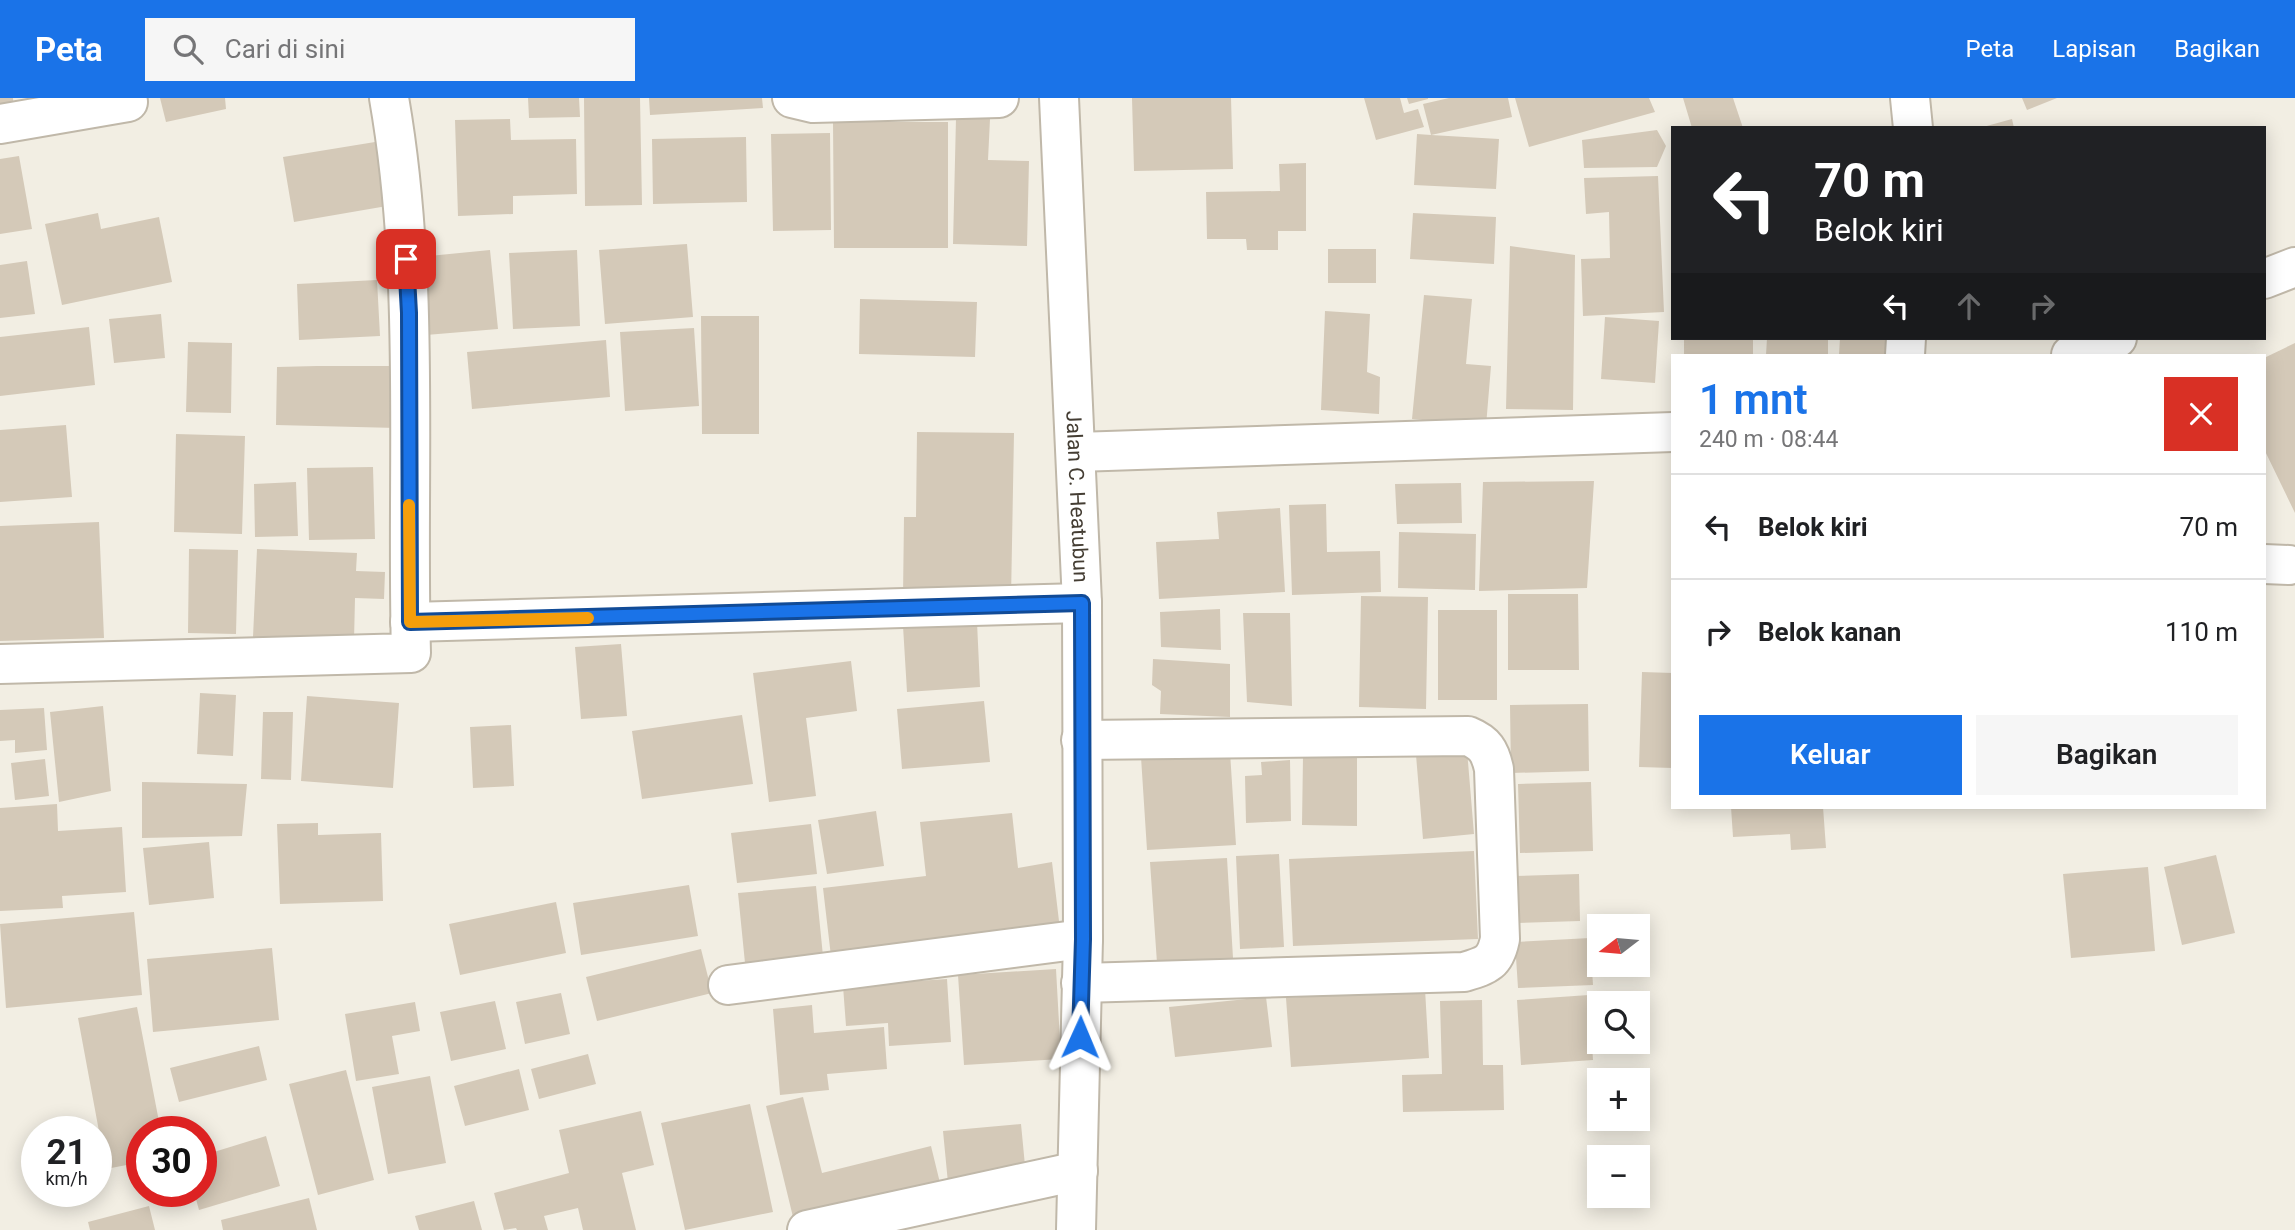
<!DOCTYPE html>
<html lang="id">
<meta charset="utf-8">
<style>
:root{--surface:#fff;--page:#f6f6f6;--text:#202124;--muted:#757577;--line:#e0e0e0;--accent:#1a73e8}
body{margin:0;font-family:Roboto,sans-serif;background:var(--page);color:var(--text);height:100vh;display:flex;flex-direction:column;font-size:26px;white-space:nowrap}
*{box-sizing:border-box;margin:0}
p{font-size:23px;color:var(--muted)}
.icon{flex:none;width:38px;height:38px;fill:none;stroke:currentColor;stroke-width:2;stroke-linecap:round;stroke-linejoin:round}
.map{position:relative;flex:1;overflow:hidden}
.side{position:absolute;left:1671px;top:256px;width:595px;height:455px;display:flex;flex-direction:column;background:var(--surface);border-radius:0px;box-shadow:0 4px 18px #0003}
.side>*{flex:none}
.guide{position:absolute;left:1671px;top:28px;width:595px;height:214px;border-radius:0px;box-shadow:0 4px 18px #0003;background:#202124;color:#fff;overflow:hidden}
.needle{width:46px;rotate:254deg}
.tools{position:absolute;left:1587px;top:816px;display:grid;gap:14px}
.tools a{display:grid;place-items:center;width:63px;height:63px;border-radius:0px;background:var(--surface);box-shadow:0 4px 18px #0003;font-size:35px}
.speed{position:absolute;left:21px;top:1018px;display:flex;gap:14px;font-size:35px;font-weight:700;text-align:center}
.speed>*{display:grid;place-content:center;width:91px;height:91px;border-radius:50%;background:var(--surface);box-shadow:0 4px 18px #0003;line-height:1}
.speed small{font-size:18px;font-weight:400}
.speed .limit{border:10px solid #d22;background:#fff;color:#111}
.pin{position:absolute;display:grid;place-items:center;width:60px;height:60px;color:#fff;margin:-30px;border-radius:14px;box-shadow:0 4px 10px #0006}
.me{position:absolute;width:77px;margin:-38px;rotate:1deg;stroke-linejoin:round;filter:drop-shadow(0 0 5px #0008)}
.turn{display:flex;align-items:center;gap:24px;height:147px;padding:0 28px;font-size:32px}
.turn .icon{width:91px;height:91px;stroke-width:2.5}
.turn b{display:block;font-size:49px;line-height:60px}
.lanes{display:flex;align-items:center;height:66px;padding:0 28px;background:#0003;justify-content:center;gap:35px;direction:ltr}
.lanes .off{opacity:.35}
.round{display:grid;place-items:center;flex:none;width:74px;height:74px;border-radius:0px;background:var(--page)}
.overview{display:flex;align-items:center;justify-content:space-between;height:119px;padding:0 28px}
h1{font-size:42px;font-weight:600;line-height:52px;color:var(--accent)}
.primary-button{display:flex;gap:14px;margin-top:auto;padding:14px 28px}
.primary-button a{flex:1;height:80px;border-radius:0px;background:var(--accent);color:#fff;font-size:28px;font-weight:600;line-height:80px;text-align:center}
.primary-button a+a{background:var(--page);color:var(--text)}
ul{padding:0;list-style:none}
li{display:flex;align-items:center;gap:21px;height:105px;padding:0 28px;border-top:2px solid var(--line)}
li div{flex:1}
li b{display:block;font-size:26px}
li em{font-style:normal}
header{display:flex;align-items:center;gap:42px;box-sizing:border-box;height:98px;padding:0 35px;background:var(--accent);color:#fff}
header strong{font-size:33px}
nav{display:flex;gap:38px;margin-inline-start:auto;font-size:24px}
.search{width:490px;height:63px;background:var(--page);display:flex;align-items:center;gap:18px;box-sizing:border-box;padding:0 24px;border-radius:0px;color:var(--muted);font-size:26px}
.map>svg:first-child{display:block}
</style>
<header>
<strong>Peta</strong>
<div class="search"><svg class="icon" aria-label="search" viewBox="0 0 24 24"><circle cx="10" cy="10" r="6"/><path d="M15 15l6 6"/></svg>Cari di sini</div>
<nav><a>Peta</a><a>Lapisan</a><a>Bagikan</a></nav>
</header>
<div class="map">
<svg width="2295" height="1132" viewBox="0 0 2295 1132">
<rect width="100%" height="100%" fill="#f2eee3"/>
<!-- building -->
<path fill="#d4c9b8" d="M0,0H13L14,17H0Z
M160,0H225L226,11L166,24Z
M528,0H579L580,19L529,20Z
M584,0H640L642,107L585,108Z
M649,0H762L763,10L650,17Z
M1132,0H1231L1233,71L1134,73Z
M1364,0H1400L1404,15L1418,11L1424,29L1376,42Z
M1407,0H1428V1L1409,6Z
M1449,0H1508L1512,19L1431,37L1499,41L1496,91L1414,87L1417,36L1431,37L1423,6Z
M1515,0H1649L1655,14L1529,49Z
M1683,0H1733L1743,30H1692Z
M2022,0H2057L2027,12Z
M956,20L990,21L988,62L1029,63L1027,148L953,146Z
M510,21L511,42L576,41L577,96L513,98V116L458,118L455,22Z
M2012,21L2014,30H1983V29Z
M833,24H948V150H834Z
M1657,32L1666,48L1657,69L1584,70L1582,42Z
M830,35L831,132L773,133L771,36Z
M746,39L747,104L653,106L652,41Z
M375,44L387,108L294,124L283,59Z
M19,58L32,131L0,136V61Z
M1306,65V133H1278V152H1247L1246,141H1207L1206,94L1280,93L1279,66Z
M1658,78L1664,214L1583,218L1581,161L1610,160L1609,114L1586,116L1584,80Z
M98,115L101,131L159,119L172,184L62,207L45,126Z
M1413,115L1496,119L1494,166L1410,161Z
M687,146L693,219L605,226L599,152Z
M1510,148L1575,157L1573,312L1506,311Z
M1328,151H1376V185H1328Z
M490,152L498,231L426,237L419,159Z
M577,152L580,228L513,231L509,155Z
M27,163L35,216L0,220V167Z
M377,182L380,238L299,242L297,186Z
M1424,197L1472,201L1466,266L1491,268L1486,328L1412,321Z
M860,201L977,204L975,259L859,256Z
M1325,213L1370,216L1367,274L1380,279L1379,316L1321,312Z
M161,216L165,260L114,265L109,221Z
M701,218H759V336H702Z
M1605,219L1659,223L1655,285L1601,281Z
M89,229L95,287L0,298V239Z
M694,230L699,308L625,313L620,234Z
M1684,240H1753V257H1684Z
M1767,240H1828V257H1766Z
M1840,240H1896L1895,257H1839Z
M606,242L610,299L472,311L467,254Z
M188,244L232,245L231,315L186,314Z
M2295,245V415L2264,351V260Z
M317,268H397V330L276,327L277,269Z
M66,327L72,399L0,404V332Z
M917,334L1014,335L1011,501L903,498L904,419H916Z
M176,336L245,338L242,436L174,434Z
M373,369L375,441L309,442L307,370Z
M1594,383L1587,490L1479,493L1483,384Z
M296,384L298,438L255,439L254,386Z
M1461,385L1462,425L1397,426L1395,386Z
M1326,406L1327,454L1380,453L1381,494L1292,497L1289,407Z
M1280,410L1285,494L1159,501L1156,444L1219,441L1217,414Z
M99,424L104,540L0,543V428Z
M1399,434L1476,436L1475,492L1398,490Z
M189,451L238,452L236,536L188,535Z
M257,451L357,455L356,473L385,474L384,501L355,500L354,543L253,539Z
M1508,496H1578L1579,572H1508Z
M1361,498L1428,499L1426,611L1359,609Z
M1220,511L1221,552L1161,549L1160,514Z
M1438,512H1497V602H1438Z
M1243,515H1290L1292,608L1247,604Z
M977,524L980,589L907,594L903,528Z
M621,546L627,618L581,621L575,549Z
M1153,561L1230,566V619L1160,616L1161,593L1152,587Z
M851,563L857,613L806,620L816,698L769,704L753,575Z
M1642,574L1673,575V670L1639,669Z
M200,595L236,597L233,658L197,656Z
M307,598L399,605L393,690L301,683Z
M984,603L990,664L902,671L897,611Z
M1588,606L1589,673L1511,675L1510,607Z
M103,608L111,693L59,704L50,614Z
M44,610L47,652L15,655V642L0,643V612Z
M263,614H293L291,682L261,681Z
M742,617L753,686L642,701L632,633Z
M511,627L514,688L473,690L470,629Z
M1467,652L1474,736L1423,741L1416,657Z
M1230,654L1236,747L1147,752L1141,659Z
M1303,659L1357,660V728L1302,727Z
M45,661L49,698L15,702L11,665Z
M1290,662L1291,723L1246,725L1245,678L1262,677L1261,664Z
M142,684L247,686L242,738L142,740Z
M1591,684L1593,753L1520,755L1518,686Z
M57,706L58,733L122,729L126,794L62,798L63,810L0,813V710Z
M1731,709H1823L1826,750L1791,752L1790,736L1733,739Z
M876,713L884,768L827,776L818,722Z
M1012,715L1018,770L1052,764L1061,840L832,867L823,790L926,778L920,724Z
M318,725V737L381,735L383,803L280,806L277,726Z
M811,726L817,776L737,785L731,735Z
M209,744L214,800L149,807L143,750Z
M1474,753L1478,841L1293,848L1289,761Z
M1279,756L1284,849L1240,851L1236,758Z
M2216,757L2235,835L2182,847L2164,769Z
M1227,760L1233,860L1157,865L1150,764Z
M2148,769L2155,853L2071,860L2063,776Z
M1579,776L1580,823L1516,825L1514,778Z
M689,787L698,838L581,857L573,805Z
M816,788L823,858L745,865L738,795Z
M556,804L566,855L460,877L449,826Z
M134,814L142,897L6,910L0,826Z
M1590,840L1593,887L1518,890L1515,844Z
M272,850L279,922L153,934L147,861Z
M701,851L712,895L597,923L586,879Z
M1056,871L1061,961L964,967L958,877Z
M947,881L951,944L889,948L888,925L846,928L843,888Z
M1425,891L1429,960L1291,969L1286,900Z
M561,895L570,936L525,946L516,904Z
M1589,897L1593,962L1521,967L1517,902Z
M1266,899L1272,949L1175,959L1169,909Z
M1482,902L1483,967H1503L1504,1012L1403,1014L1402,977L1442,976L1440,903Z
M495,903L506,951L451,963L440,914Z
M415,904L420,933L392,938L399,976L356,983L345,916Z
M812,907L814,935L884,929L887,971L827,976L829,992L780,997L773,911Z
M137,909L161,1034H142V1064L106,1071L78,920Z
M259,948L267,982L179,1004L170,970Z
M588,956L596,986L539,1001L531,971Z
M519,971L529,1012L465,1028L454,988Z
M346,972L374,1082L318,1097L289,986Z
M430,978L446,1065L388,1076L372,989Z
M803,999L822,1075L931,1048L940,1085L793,1119L766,1008Z
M750,1006L773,1114L685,1132L661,1025Z
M641,1013L654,1067L622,1075L636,1132H583L578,1110L544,1118L548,1132H517L516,1130L504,1132L494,1095L569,1075L559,1032Z
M1021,1026L1026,1078L948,1085L943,1033Z
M266,1038L280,1088L199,1112L194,1094H201V1058Z
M309,1100L317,1132H223L221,1122Z
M474,1103L482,1132H419L415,1118Z
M149,1108L155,1132H90L88,1124Z"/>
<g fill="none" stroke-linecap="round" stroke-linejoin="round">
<defs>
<g id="street">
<path d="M792,0L813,5L999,0"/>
<path id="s1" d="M1059,0L1082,505L1083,841L1076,1132"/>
<path d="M1910,0L1913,30"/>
<path d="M0,26L128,4"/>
<path d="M2264,181L2295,169"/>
<path d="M1905,257L1906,240"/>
<path d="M2071,257L2117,240"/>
<path d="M1077,354L1673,334"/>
<path d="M2264,466L2289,467"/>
<path d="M410,524L1082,505"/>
<path d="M0,566L411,555C406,370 421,183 389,0"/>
<path d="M1081,642L1468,638C1485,645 1490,653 1494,671L1500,841C1495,865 1487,867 1464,874L1081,885"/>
<path d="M728,887L1083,841"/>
<path d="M807,1132L1078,1073"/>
</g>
</defs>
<!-- street casing -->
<use href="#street" stroke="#c0b8a9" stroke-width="42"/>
<!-- street -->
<use href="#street" stroke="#fff" stroke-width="38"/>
</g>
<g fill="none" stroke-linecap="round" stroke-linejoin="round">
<defs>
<path id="route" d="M406,161L409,215L410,524L1082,505L1083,841L1080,939"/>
</defs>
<!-- route casing -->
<use href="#route" stroke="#114b97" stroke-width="18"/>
<!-- route -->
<use href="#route" stroke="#1a73e8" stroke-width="12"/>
<!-- slow -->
<path stroke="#f59e0b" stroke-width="12" d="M409,407L410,524L588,520"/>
</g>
<g text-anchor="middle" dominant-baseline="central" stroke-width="6" stroke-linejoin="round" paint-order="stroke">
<!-- street labels -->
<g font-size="21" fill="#443d33" stroke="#fff">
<text stroke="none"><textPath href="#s1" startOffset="399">Jalan C. Heatubun</textPath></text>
</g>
</g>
</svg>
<div class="tools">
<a><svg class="needle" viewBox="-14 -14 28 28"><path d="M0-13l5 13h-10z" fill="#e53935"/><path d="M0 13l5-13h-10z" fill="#757577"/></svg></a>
<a><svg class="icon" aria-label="search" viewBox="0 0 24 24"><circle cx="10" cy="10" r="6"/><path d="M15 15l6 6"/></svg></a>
<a>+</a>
<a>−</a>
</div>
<div class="speed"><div>21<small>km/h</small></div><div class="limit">30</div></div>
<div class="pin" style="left:406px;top:161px;background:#d93025"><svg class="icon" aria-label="arrive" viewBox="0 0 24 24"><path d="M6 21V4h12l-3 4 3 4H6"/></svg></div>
<svg class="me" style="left:1080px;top:939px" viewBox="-20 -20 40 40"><path d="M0-17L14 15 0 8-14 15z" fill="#1a73e8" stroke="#fff" stroke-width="4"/></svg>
<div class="guide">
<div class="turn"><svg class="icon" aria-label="left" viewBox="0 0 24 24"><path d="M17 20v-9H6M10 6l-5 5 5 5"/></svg><div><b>70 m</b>Belok kiri</div></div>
<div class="lanes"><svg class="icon" aria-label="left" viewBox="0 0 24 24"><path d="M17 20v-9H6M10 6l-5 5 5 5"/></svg><svg class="icon off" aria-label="ahead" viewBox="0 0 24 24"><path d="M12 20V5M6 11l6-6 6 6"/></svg><svg class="icon off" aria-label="right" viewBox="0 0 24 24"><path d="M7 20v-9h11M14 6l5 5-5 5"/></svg></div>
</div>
<section class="side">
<div class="overview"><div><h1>1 mnt</h1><p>240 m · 08:44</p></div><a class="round" style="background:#d93025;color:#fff"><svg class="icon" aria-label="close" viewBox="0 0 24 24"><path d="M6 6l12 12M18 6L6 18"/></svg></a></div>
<ul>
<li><svg class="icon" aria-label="left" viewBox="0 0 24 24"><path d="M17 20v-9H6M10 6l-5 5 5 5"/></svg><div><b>Belok kiri</b></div><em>70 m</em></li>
<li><svg class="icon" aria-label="right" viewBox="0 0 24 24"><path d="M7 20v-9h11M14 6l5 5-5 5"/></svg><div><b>Belok kanan</b></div><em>110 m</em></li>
</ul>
<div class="primary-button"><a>Keluar</a><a>Bagikan</a></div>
</section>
</div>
